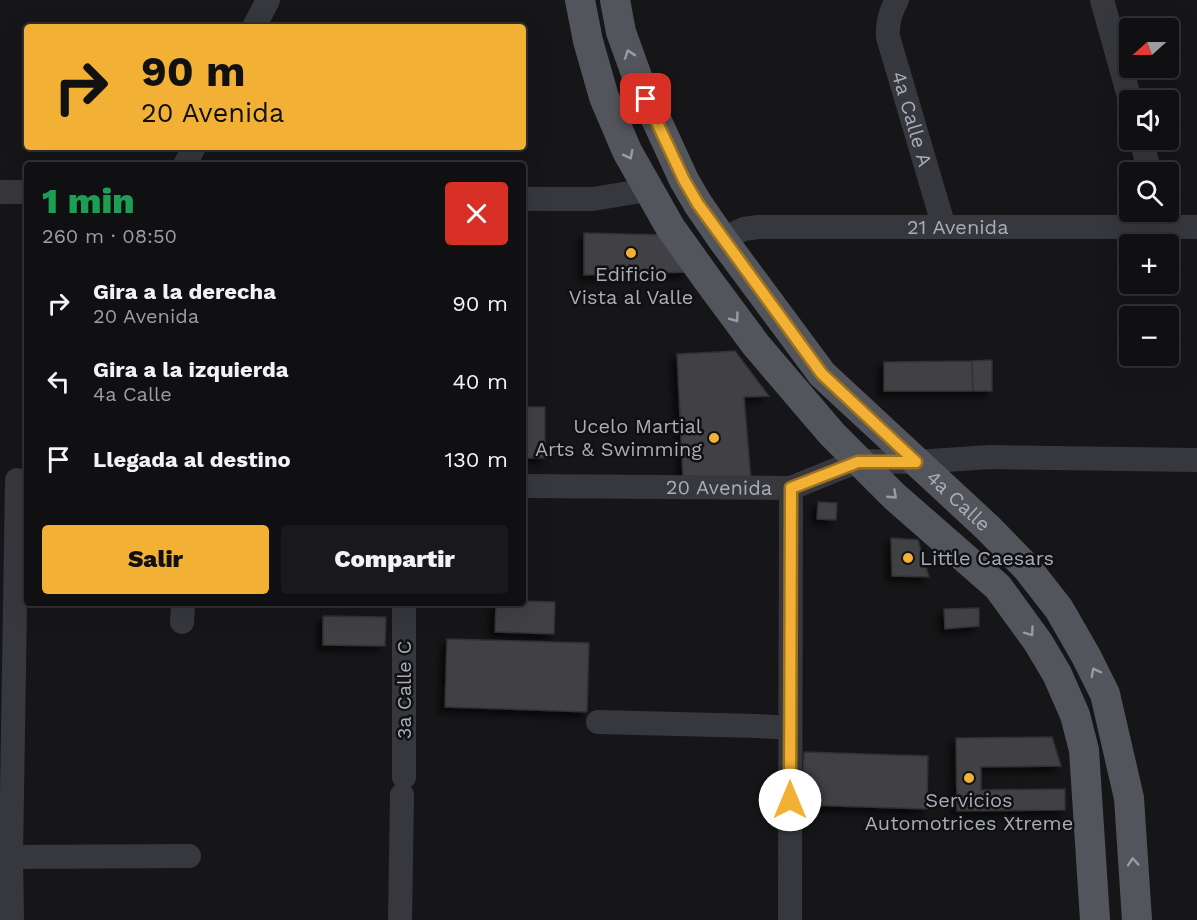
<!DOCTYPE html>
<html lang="es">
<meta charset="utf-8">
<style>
:root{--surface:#101012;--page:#19191b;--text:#f1f3f6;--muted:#9c9d9f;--line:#303032;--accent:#f2b134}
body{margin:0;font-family:"Work Sans",sans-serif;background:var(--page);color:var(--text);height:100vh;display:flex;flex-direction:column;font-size:22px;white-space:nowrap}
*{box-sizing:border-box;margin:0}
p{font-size:20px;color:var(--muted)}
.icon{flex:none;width:33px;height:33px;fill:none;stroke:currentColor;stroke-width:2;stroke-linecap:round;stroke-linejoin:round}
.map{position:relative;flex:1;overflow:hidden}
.panel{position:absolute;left:24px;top:162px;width:502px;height:444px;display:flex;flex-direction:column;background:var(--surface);border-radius:6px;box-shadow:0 6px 24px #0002,0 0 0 2px var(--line)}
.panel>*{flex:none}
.banner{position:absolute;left:24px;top:24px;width:502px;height:126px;border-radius:6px;box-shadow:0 6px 24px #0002,0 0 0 2px var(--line);background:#f2b134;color:#111;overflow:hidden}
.needle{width:39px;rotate:249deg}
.fabs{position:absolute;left:1119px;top:18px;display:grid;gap:12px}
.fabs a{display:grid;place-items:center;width:60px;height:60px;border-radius:6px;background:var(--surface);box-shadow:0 6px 24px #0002,0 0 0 2px var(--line);font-size:30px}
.pin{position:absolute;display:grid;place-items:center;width:51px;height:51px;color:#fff;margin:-26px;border-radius:12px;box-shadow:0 3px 9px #0006}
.me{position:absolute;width:66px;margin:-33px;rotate:0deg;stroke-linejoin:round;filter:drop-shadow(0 0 4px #0008)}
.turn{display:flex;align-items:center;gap:21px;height:126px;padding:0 18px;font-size:27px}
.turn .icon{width:78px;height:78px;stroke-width:2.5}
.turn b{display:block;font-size:42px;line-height:51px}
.round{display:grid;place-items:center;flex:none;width:63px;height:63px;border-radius:6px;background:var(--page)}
.summary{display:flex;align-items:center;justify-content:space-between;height:102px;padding:0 18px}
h1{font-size:36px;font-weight:800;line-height:45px;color:#1e9e55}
.cta{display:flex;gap:12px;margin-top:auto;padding:12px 18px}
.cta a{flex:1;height:69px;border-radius:6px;background:var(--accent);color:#111;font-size:24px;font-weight:800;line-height:69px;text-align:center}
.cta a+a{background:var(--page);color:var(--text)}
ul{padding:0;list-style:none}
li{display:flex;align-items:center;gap:18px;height:78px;padding:0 18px}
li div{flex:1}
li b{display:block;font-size:22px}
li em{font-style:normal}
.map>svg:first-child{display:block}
</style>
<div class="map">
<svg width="1197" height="920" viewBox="0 0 1197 920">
<defs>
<filter id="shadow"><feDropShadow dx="-5.5" dy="5.5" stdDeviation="3" flood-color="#0009"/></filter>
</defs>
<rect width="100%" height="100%" fill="#161618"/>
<!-- building -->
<path fill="#404145" stroke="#303034" stroke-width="1.5" filter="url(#shadow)" d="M584,233L668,235L689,272L584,275Z
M735,351L769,396L744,397L751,480L683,478L677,354Z
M992,360V391H973L972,361Z
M972,361L973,391H884V362Z
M524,407H545V458H524Z
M818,502L837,503L836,520L817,519Z
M891,538L918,540L929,577L892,576Z
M524,601L555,602L554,634L495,632L496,603H524Z
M979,608V626L945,629L944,609Z
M323,616L386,617L385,646L323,645Z
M447,639L589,643L587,712L445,707Z
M1052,737L1061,766L981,767V790L1065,789V810L957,811L956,738Z
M804,752L928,756L927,809L802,805Z"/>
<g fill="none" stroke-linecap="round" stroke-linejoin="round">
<!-- minor -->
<g stroke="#37383d" stroke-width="24">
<path id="s1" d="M897,0C890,12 887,23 888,37L944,227"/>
<path d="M1102,0L1130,100"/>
<path d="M254,27L268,0"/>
<path d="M1141,140L1150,172"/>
<path d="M185,165L194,147"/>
<path d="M0,192H27"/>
<path d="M524,199H593L647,190"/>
<path id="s2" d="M722,239L744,229L758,227H1197"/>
<path id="s3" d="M524,486L791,488L858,461L916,462L990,457L1197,460"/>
<path d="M182,622L183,603"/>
<path d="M598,722L757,726L790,728"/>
<path d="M404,777V603"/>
<path d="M11,857L189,856"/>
<path d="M12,920L11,857L17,480"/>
<path d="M400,920L402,795"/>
<path d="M790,920L791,488"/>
</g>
<!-- major -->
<g stroke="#53555c" stroke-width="30">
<path d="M580,0L588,41L604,97L627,151L670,227L710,283L756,345L832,434L894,496L998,587L1038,642L1057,674L1075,715L1084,750L1095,920"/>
<path id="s4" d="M615,0L621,32L639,82L684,180L698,204L722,239L822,374L988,528L1027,568L1059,609L1086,656L1105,694L1129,798L1137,920"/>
</g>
</g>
<!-- one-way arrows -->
<defs><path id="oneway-chevron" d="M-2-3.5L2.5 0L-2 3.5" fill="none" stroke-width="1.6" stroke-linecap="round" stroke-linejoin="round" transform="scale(1.5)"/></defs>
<g stroke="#979ba6">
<use href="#oneway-chevron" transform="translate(629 54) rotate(-109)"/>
<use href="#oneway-chevron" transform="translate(629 155) rotate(63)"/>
<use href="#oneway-chevron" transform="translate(735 318) rotate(53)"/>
<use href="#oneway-chevron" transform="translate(893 495) rotate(43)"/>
<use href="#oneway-chevron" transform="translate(1030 632) rotate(54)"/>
<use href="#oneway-chevron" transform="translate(1095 672) rotate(-117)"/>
<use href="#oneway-chevron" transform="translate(1133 862) rotate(-94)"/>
</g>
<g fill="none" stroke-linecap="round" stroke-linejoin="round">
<defs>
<path id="route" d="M646,99L684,180L698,204L822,374L916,462H858L791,488L790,800"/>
</defs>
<!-- route casing -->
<use href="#route" stroke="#9d7322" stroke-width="15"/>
<!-- route -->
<use href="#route" stroke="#f2b134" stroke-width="10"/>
</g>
<!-- markers -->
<g fill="#f2b134" stroke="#111113" stroke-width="2">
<circle cx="631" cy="253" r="6"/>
<circle cx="714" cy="438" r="6"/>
<circle cx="908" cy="558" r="6"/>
<circle cx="969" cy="778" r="6"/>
</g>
<g text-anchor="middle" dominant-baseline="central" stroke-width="5" stroke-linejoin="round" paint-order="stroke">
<!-- street labels -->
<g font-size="20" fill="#a8adb8" stroke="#111113">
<text stroke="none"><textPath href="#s1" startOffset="124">4a Calle A</textPath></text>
<text stroke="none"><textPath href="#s2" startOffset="238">21 Avenida</textPath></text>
<text stroke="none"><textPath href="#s3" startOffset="195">20 Avenida</textPath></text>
<text stroke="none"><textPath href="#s4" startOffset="618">4a Calle</textPath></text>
<text transform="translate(404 690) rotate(-90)">3a Calle C</text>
</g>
<!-- poi labels -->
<g font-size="20" fill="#a8adb8" stroke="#111113">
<text x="631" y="274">Edificio<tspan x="631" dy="23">Vista al Valle</tspan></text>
<text x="702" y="426" text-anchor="end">Ucelo Martial<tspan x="702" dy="23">Arts &amp; Swimming</tspan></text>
<text x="920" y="558" text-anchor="start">Little Caesars</text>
<text x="969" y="800">Servicios<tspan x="969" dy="23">Automotrices Xtreme</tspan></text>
</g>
</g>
</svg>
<div class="fabs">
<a><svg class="needle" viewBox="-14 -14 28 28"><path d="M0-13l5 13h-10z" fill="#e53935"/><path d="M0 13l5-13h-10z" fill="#9c9d9f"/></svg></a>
<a><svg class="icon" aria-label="sound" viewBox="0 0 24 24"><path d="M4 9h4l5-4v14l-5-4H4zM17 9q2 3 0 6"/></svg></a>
<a><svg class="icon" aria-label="search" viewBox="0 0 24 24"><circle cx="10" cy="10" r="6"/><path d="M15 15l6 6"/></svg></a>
<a>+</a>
<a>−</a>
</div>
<div class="pin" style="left:646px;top:99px;background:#d93025"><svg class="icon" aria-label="arrive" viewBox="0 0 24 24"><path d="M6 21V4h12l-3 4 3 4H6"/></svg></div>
<svg class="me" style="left:790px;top:800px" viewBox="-20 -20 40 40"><circle r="19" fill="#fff"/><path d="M0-13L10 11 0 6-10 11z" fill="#f2b134"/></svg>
<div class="banner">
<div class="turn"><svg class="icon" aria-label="right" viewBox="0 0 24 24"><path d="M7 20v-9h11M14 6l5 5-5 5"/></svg><div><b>90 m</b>20 Avenida</div></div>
</div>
<section class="panel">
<div class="summary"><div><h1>1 min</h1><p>260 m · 08:50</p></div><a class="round" style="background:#d93025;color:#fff"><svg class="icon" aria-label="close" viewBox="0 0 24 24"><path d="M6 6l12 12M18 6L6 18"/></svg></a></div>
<ul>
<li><svg class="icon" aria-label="right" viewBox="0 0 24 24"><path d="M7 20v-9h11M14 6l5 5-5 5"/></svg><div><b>Gira a la derecha</b><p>20 Avenida</p></div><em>90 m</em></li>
<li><svg class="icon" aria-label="left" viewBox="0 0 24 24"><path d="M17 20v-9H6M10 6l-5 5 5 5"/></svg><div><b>Gira a la izquierda</b><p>4a Calle</p></div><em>40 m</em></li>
<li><svg class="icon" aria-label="arrive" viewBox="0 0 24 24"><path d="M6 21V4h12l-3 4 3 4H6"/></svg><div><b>Llegada al destino</b></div><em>130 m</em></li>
</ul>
<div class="cta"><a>Salir</a><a>Compartir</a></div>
</section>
</div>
